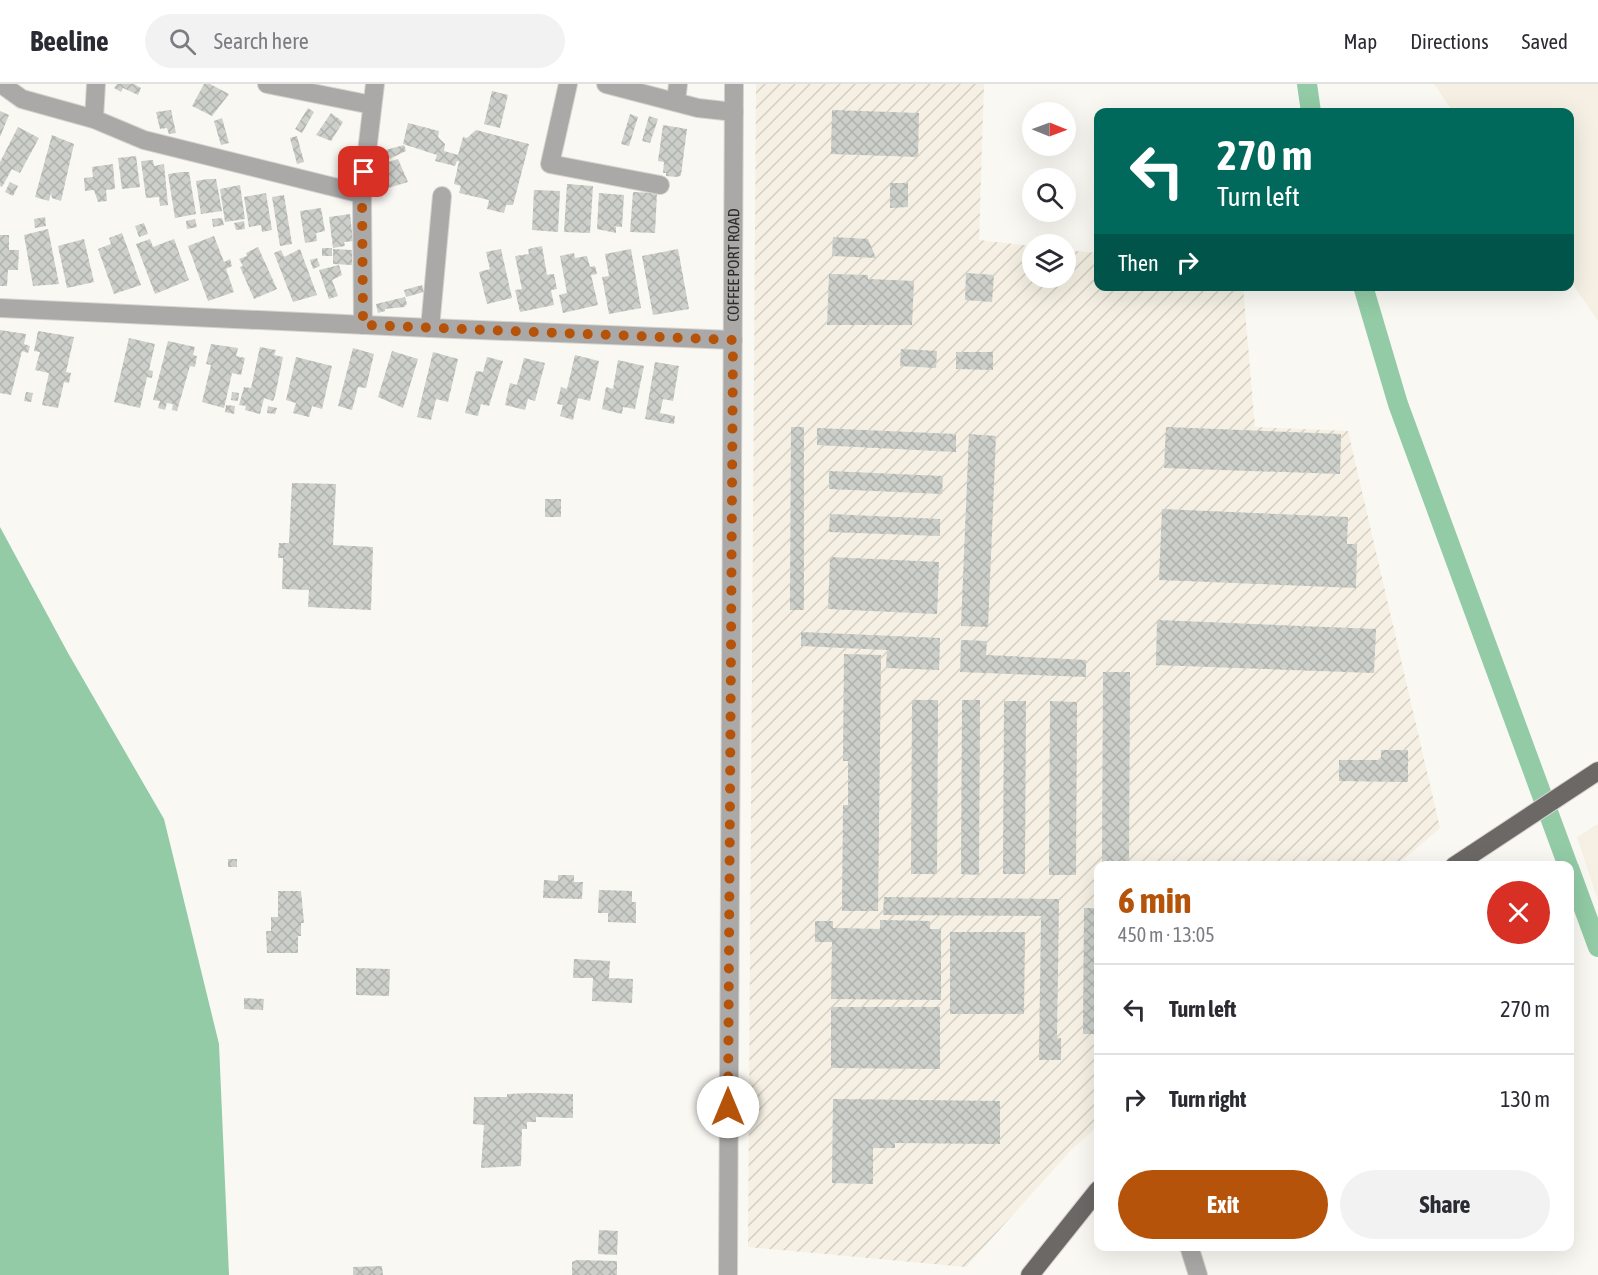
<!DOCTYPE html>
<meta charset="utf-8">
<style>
:root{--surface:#fff;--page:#f2f2f3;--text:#2b2b33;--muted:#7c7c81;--line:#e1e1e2;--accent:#b45309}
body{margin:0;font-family:"Asap Condensed",sans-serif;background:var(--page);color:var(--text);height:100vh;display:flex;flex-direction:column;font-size:22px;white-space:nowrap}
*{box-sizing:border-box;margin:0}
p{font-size:20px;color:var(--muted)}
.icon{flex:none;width:33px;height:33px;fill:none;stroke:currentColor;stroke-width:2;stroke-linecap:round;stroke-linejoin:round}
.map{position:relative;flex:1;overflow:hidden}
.side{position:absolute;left:1094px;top:777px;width:480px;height:390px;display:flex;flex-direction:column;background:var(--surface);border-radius:12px;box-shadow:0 6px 24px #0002}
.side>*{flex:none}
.hud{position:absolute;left:1094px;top:24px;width:480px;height:183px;border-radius:12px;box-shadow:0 6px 24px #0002;background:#00695c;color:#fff;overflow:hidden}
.needle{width:39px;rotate:91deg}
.tools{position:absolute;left:1022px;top:18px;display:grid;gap:12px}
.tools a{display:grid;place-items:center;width:54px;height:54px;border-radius:50%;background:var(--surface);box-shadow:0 6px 24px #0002;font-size:30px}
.pin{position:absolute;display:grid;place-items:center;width:51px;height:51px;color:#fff;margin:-26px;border-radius:12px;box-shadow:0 3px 9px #0006}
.me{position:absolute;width:66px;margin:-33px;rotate:0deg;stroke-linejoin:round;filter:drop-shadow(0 0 4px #0008)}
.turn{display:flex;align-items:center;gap:21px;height:126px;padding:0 24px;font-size:27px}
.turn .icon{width:78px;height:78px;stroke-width:2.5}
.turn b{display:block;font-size:42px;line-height:51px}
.then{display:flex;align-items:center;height:57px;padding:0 24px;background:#0003;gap:12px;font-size:22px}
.round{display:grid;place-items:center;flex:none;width:63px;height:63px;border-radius:32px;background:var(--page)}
.overview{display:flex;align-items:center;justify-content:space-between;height:102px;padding:0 24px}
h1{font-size:36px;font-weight:700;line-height:45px;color:var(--accent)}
.cta{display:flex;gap:12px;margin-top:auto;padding:12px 24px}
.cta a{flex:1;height:69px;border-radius:36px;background:var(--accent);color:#fff;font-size:24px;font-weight:700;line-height:69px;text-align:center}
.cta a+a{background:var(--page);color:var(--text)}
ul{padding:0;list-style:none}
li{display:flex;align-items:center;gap:18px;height:90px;padding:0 24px;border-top:2px solid var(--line)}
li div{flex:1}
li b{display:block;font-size:22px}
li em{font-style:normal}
header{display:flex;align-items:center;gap:36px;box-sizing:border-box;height:84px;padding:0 30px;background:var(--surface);border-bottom:2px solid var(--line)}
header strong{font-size:28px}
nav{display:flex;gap:33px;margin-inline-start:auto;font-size:21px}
.search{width:420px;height:54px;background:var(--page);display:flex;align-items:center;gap:15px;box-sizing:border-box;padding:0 21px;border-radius:33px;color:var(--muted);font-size:22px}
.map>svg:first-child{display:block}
</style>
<header>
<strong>Beeline</strong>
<div class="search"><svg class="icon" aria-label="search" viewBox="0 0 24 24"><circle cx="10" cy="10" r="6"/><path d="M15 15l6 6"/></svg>Search here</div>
<nav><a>Map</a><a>Directions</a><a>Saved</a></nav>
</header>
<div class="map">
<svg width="1598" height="1191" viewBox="0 0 1598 1191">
<defs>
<pattern id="industrial-furrows" width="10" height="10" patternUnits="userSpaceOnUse" patternTransform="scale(1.5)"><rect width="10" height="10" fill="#f5f0e3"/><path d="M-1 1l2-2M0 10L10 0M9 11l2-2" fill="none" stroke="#d2cec3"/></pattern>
<pattern id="building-cross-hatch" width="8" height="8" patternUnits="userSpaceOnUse" patternTransform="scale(1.5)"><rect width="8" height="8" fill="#cdcfca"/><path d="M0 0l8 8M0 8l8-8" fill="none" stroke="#b0b2ae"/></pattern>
</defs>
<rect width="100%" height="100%" fill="#faf8f3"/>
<!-- built -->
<path fill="#f5f0e3" d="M1434,0H1598V237L1569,195V28H1453Z
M1598,740V817L1577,753Z"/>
<!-- industrial -->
<path fill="url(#industrial-furrows)" d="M756,0H984L979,156L1032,162V194H1065V166L1098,169V202L1243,203L1255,343L1348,347L1440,744L1397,781L1098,782V1042L1072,1065L966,1183L748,1163Z"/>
<!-- water -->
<path fill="#92cba6" d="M0,443L68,569L164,735L219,960L229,1191H0Z"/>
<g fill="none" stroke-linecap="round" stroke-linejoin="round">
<!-- canal -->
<path stroke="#92cba6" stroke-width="20" d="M1307,0L1311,28
M1363,202L1398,320L1568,782
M1569,784L1598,863"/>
</g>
<!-- building -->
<path fill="url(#building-cross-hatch)" d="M117,0H134L141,4L138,11L123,4L121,8L114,4Z
M204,0H210L229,10L212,32L192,22Z
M492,7L508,11L500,44L484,40Z
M308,24L314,28L302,49L295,45Z
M171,26L176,49L169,50L167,44L160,45L156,28Z
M832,26L919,29L918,73L831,70Z
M0,27L9,31L0,53Z
M331,29L343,38L331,57L316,51Z
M630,30L638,33L629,62L621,60Z
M649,32L658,35L650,59L642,57Z
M222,34L229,59L221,61L214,37Z
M408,39L439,47L438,53L445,60L444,67L458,71L463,53L467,54L476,46L529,60L513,121H506L504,129L487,125L489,116L459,109L461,102L454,100L459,77H457L455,82L435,77L437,71L403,60Z
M663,41L687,45L681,91L678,93L666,92V89H663L664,78L658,77Z
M18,43L39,54L20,89L12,85L2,103L0,102V78Z
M52,51L74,60L61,117L52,114L51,108L49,117L35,113Z
M297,52L304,78L297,80L290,54Z
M404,61L406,67L385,77L382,67Z
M136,72L140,103L122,105L118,74Z
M398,75L408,98L378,107L373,89L380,87L379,81Z
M153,76L154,82L164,80L168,121L160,122L159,113L146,114L141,77Z
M113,80L115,105L106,106L107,117L98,118L94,106L85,107L84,94L93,93L92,83Z
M182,88H189L196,130L175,134L168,90Z
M208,95H216L222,127L201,130L196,97Z
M10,98L18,102L13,112L5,108Z
M890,99H908V123L890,124Z
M567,100L593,102L590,149L564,148Z
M240,101L245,135L225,138L220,105Z
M534,106L560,107L558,148L532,146Z
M633,108L657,109L655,149L630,148Z
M266,109L272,146L262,148L261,141L249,143L244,113Z
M599,109L624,111L622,143L609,142L616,143V149L597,145Z
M284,111L292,160L280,162L272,113Z
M321,124L325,147L316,149L317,157L305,159L300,127Z
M350,130L353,157L344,158L345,162L333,164L329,133Z
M45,133L46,142L35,144L34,135Z
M222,134L224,141L213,143L212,135Z
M195,135L197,143L187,145L186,137Z
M244,137L245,145L236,146L234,139Z
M144,139L148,150L139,153L135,142Z
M48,145L59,200L33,202L24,151Z
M122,149L141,201L114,210L98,165L111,160L109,154Z
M0,151H9V166H19L18,186H8L7,202H0Z
M214,152L224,178L230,175L232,182L226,185L234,208L208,217L188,162Z
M833,153L868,155L876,174L832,172Z
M84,155L94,198L67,204L58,162Z
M150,155L153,163L174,155L189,196L155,210L136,160Z
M542,162L547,191L554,190L557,205L551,206L554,221L520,228L515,206L522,205L515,172L529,170L528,165Z
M258,163L277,205L254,215L240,183L243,182L239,175L247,172L246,169Z
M322,164H332V172H322Z
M300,165L317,211L293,218L274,169L281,166L284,173Z
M333,165L352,166V181L333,180Z
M501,165L512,214L487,220L479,188L490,185L486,168Z
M631,165L641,224L609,230L602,193L609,192L605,170Z
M678,165L689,225L653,231L642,172Z
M574,169L575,174L587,172L590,183L595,182L597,190L591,191L598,221L563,229L559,211L567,209L560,172Z
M317,174L320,182L313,185L310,176Z
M339,181L342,191L332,196L338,212L329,215L319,186Z
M966,189L994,191L992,218L965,216Z
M829,190L868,191V195L914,197L912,241H827Z
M422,201L424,208L406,213L404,206Z
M405,213L407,220L404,223L385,225V227L378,229L376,220Z
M0,246L26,250L24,260L30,262L28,269L22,267L11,311L0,309Z
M38,247L74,253L66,288L71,289L69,299L64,298L58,324L42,321L49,289L35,286L40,268L34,267Z
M129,254L155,260L149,286L153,287L152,294L147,293L140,324L114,318Z
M168,257L195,263L193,271L197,272L195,283L190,282L177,327L172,326L173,320L167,319L165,326L158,324L160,317L153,316Z
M211,260L238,264L236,272L245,274L241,291L232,289L224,324L202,318L211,281L206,280Z
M260,263L276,266L274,271L283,273L275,312L273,317L264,314L260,330L245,326L246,322L239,321L244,303L251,304Z
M353,264L374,270L366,304L358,303L352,326L338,322Z
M901,265L937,267L936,284L900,282Z
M392,267L418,275L403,324L378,313Z
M433,268L458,275L448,318L436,315L431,336L417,333Z
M956,268H993V286L956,285Z
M575,271L599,277L590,317L578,314L573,336L560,332L563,321L557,320L561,303L567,305Z
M296,273L332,282L322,325L312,322L309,333L293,329L296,319L286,316Z
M487,273L503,277L489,322L481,320L478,332L465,329L476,287L483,288Z
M524,274L545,279L535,317L528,315L525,326L505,321L510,299L517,301Z
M618,276L644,282L635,325L623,323L622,330L602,325L606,303L613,305Z
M655,278L679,282L673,317L663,315L660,329L675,332L674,340L645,335Z
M26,308L33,309L31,318L24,317Z
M232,308L239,309L238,317L231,316Z
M226,321L235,322L234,330L225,328Z
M268,322L277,324L275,330L267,329Z
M791,343H804V526H790Z
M1166,343L1341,350L1340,390L1164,384Z
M817,344L956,350V368L817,361Z
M969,350L996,352L988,543L961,542Z
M829,387L943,392L942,410L829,405Z
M292,399L336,400L333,461L373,463L371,526L308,523L309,506L282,505L283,474H278L279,459H289Z
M545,415H561V433H545Z
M1162,425L1348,433L1347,460H1357L1356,504L1159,496Z
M830,430L940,435V452L829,448Z
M830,473L939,478L937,530L828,525Z
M1157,536L1376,545L1374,589L1156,581Z
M801,548L940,554L939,586L886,584L887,566L801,562Z
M961,556L987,557L986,571L1086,576V593L960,588Z
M844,570L881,571L878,827H842L843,721H848V677H843Z
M1103,588H1130L1129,782H1102Z
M912,616H938L937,790H911Z
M962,616H980L979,791L961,790Z
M1004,617H1026L1025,790H1003Z
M1050,617L1077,618L1076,791H1049Z
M1381,666H1408V698L1339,697V676H1381Z
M228,775H237V783H228Z
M558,791H574V798H583L582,815L543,814L544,796L558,797Z
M599,806L632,807V818H636V839L608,838V829H598Z
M278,807H301L304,839H301V852H298V869H267L266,847H271V833H278Z
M884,813L1059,815L1057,954H1061V976H1039L1041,832L883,831Z
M1084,824H1098V950H1083Z
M880,836L930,837V845H941V916L831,915L832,858H815V837H833V844L880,845Z
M950,848H1025L1024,930H950Z
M574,875L610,877L609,894L633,895L632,919L592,917L593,894H573Z
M356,884L390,885L389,912L356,911Z
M244,914L264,915L263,926L244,925Z
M831,923H940V985L831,984Z
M533,1009L573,1010V1034L536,1033V1038H527V1045H522L521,1082L481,1084L484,1041L473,1040L474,1013H507V1010Z
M833,1015L1000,1017V1060L895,1059V1064H873V1100L832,1099Z
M599,1146L618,1147L617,1171L598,1170Z
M577,1176L617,1177V1191H572V1178Z
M382,1182L383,1191H353V1183Z"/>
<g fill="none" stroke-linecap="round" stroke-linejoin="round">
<defs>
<g id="minor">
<path d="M1,0L22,15L94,35"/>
<path d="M96,0L94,35L144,56L362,110L375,0"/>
<path d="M267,0L372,21"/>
<path d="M568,0L550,80L660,101"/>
<path d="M606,0L698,24L734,28"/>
<path d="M676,18L678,0"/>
<path d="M362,110L363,241"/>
<path d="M442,112L430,244L733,256"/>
<path d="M0,224L430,244"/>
<path d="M1189,1162L1198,1191"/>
<path id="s1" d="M728,1191L734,0"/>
</g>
<path id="major" d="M1454,782L1598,687
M1030,1191L1098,1106"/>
</defs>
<!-- minor casing -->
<use href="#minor" stroke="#d5d3cf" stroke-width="20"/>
<!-- major casing -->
<use href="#major" stroke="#d5d3cf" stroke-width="20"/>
<!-- minor -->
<use href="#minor" stroke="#aba9a8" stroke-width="18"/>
<!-- major -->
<use href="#major" stroke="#6c6866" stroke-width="18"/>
</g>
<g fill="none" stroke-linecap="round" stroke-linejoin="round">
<!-- route -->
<path stroke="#b45309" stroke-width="10" stroke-dasharray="0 18" d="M364,88L362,110L363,241L733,256L728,1023"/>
</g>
<g text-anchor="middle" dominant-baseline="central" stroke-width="4.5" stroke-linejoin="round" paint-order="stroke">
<!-- street labels -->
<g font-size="16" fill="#2c2c2a" stroke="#faf8f3">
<text stroke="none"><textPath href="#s1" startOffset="1010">COFFEE PORT ROAD</textPath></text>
</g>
</g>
</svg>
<div class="tools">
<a><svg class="needle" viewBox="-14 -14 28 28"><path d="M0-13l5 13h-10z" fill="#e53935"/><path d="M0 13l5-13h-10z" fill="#7c7c81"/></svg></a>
<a><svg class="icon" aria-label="search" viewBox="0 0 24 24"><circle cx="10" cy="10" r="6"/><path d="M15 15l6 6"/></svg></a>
<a><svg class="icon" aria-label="layers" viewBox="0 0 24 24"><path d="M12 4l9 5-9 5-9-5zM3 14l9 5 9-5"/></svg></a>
</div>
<div class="pin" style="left:364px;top:88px;background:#d93025"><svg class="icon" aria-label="arrive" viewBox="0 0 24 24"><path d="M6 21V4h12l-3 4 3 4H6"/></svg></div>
<svg class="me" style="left:728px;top:1023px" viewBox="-20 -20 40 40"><circle r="19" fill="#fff"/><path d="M0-13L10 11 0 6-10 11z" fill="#b45309"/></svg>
<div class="hud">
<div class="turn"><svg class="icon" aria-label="left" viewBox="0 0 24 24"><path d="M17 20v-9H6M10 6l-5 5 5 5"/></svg><div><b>270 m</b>Turn left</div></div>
<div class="then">Then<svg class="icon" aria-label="right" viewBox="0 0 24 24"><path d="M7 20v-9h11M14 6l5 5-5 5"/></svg></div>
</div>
<section class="side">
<div class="overview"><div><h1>6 min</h1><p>450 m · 13:05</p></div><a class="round" style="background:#d93025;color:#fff"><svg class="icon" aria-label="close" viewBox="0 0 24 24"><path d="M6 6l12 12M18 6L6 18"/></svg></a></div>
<ul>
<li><svg class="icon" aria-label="left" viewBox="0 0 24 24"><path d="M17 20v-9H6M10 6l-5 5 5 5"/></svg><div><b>Turn left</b></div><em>270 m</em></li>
<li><svg class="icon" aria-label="right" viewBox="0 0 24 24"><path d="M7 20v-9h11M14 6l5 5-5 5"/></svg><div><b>Turn right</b></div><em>130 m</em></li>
</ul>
<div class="cta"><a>Exit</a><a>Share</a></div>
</section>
</div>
